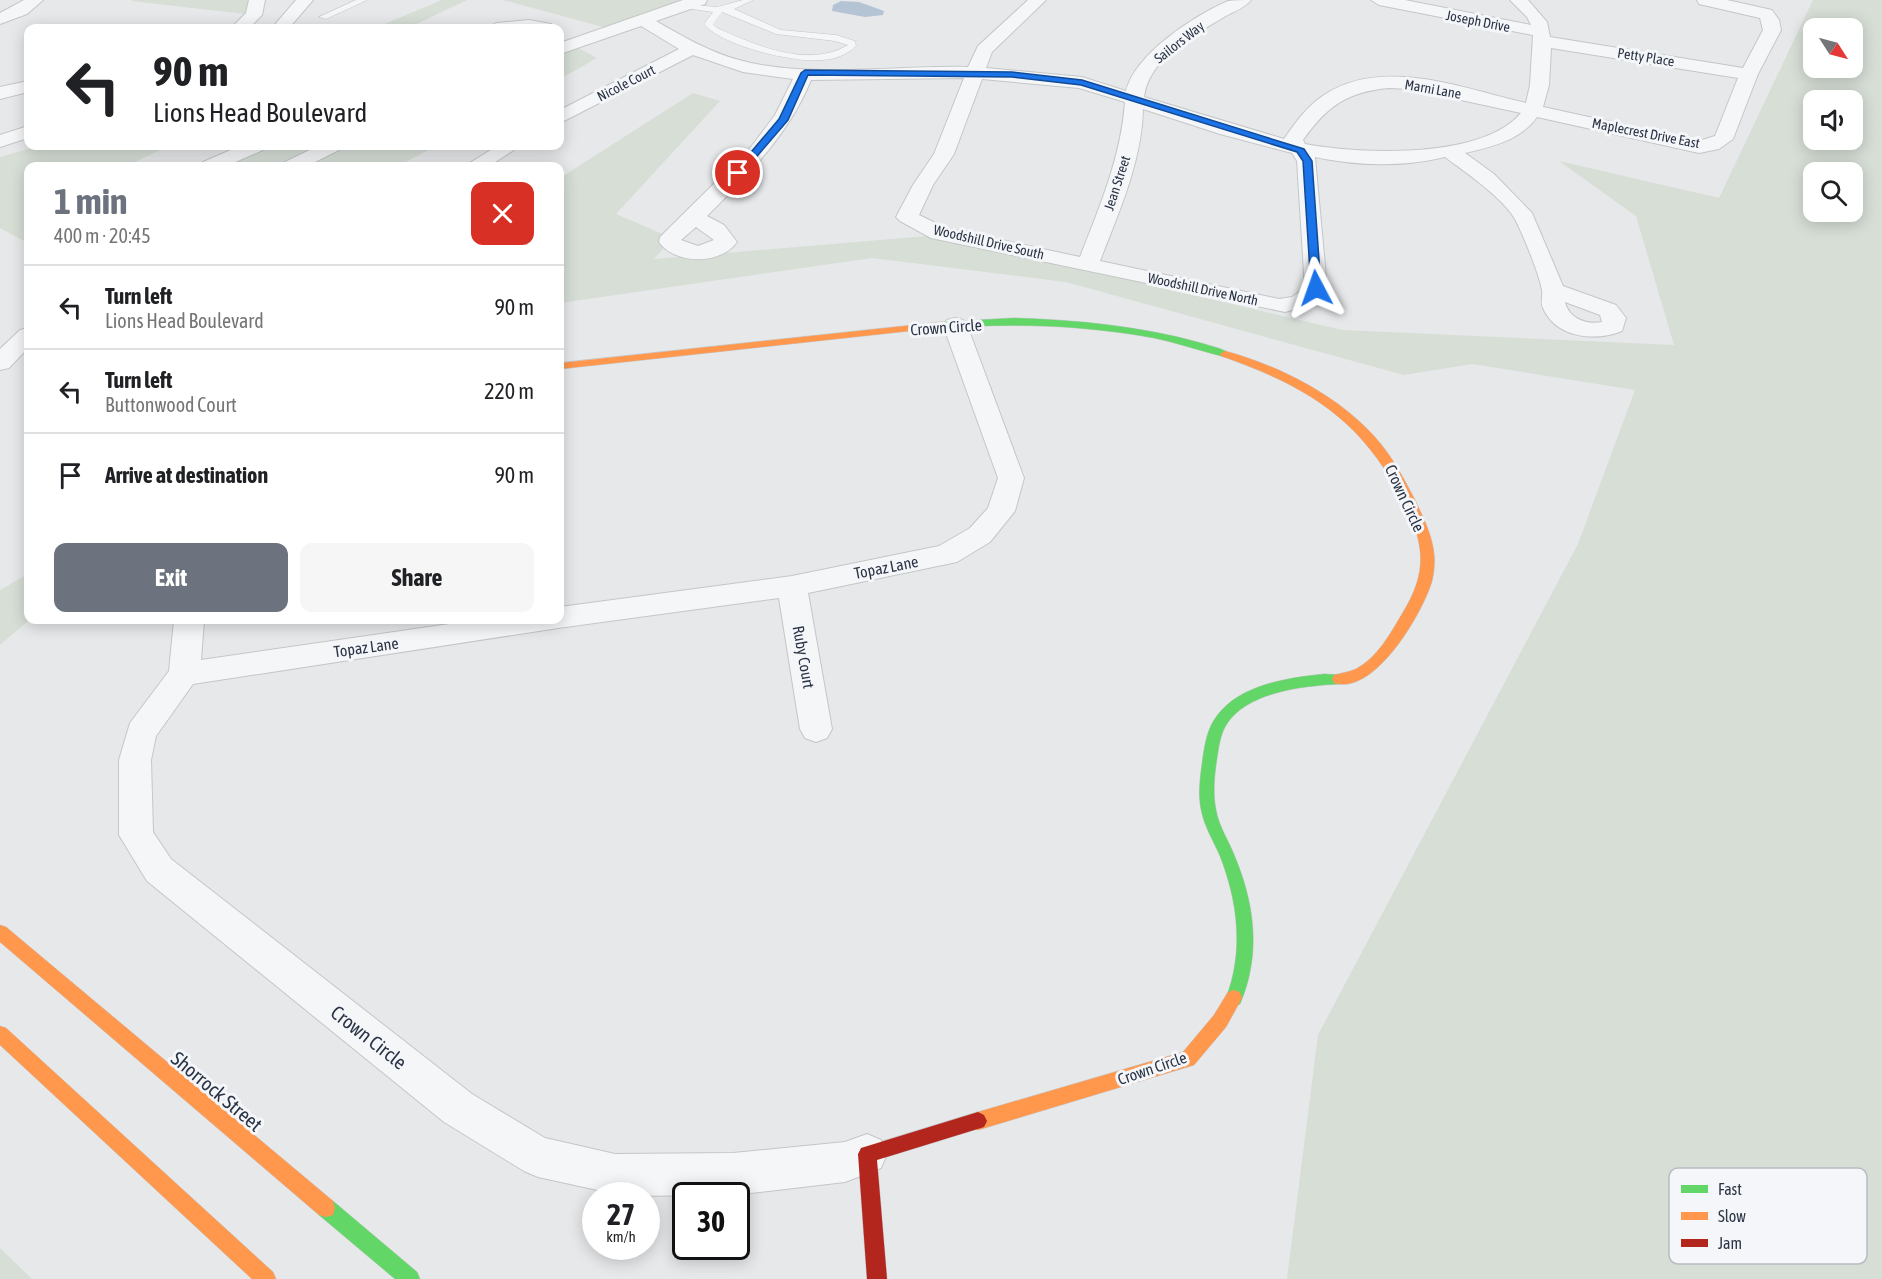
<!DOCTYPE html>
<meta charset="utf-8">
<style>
:root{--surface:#fff;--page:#f6f6f6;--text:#202124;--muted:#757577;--line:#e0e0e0;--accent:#6c737f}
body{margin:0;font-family:"Asap Condensed",sans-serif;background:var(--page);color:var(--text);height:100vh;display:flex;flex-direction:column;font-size:22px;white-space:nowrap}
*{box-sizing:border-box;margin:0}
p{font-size:20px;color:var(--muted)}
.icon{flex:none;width:33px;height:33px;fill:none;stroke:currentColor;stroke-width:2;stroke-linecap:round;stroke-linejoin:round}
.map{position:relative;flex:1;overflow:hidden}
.sheet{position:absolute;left:24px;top:162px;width:540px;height:462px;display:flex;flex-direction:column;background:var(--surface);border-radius:12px;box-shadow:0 3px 15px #0003}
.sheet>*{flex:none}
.guide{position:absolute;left:24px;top:24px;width:540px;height:126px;border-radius:12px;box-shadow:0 3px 15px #0003;background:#fff;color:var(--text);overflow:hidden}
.needle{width:39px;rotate:126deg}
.controls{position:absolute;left:1803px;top:18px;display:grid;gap:12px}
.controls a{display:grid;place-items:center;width:60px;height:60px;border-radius:12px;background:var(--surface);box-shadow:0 3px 15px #0003;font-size:30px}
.speed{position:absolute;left:582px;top:1182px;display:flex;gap:12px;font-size:30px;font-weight:700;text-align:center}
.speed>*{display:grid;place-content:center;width:78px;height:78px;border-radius:50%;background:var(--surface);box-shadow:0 3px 15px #0003;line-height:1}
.speed small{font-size:15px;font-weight:400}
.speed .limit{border:3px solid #111;border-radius:9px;background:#fff;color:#111}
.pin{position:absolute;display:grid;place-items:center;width:51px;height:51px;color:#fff;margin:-26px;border:3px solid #fff;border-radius:50%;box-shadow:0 2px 6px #0007}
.me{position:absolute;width:66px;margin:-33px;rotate:356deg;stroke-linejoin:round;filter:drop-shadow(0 0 4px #0008)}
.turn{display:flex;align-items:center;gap:21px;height:126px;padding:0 30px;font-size:27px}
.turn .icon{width:78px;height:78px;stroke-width:2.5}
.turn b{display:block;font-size:42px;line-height:51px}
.round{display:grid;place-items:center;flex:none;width:63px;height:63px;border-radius:12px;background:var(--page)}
.summary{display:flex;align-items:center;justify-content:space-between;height:102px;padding:0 30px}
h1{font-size:36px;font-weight:700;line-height:45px;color:var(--accent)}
.button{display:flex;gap:12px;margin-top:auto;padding:12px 30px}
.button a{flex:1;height:69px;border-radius:12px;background:var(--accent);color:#fff;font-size:24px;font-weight:700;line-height:69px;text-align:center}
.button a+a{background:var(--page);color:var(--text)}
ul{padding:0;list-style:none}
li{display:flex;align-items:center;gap:18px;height:84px;padding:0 30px;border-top:2px solid var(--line)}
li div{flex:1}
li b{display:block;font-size:22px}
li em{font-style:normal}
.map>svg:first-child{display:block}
</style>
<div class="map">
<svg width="1882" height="1279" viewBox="0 0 1882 1279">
<rect width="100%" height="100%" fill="#e6e8ea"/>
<!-- green -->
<path fill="#d6ded6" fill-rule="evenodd" d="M248,0L253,15L132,1L133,0Z
M442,0H467L408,28H375Z
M503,0H690L614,30Z
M1813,0H1882V1279H1287L1318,1035L1578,544L1635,390L1472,364L1404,375L1066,282L872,258L560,303V178L693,93L720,101L616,214L672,238L654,259L939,235L1342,330L1674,345L1636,216L1559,161L1719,198ZM1814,28H1852V68H1814ZM1814,100H1852V140H1814ZM1814,172H1852V212H1814Z
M560,38L597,58L560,79Z
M39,146H169L126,166H28V243L0,228V157Z
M265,146H436L400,165L401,166H224Z
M28,574L29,620L0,645V590Z
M0,1248L32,1279H0Z"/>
<!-- water -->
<path fill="#b4c4d5" d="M841,1L859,2L884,11L883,15L865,17L832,11L833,5Z"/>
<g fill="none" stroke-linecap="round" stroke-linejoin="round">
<defs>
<path id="lane" d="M356,0H367L326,19L319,17Z
M743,0H753L734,9L781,30L836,35L855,41L856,46C847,55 835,59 822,60C794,63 722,46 704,24L713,12L679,7L683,4L717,7ZM722,12L776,34L835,41L848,45C808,69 755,45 717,28L713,24Z"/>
<path id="street" d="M24,0H43L27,14L0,24V13Z
M249,0H265L262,15L249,28H231L246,13Z
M296,0H313L289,28H272Z
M683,0H707L705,4L656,21C682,36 709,52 739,60C807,79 896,65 968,67L978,46L1028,0H1046L992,52L986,68L1082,77L1126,91C1136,53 1194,16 1228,1C1235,0 1244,0 1251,0C1245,8 1233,12 1224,17C1194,35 1149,58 1144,97L1284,139C1295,123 1307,106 1324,95C1383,56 1464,89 1526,103L1530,85L1533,35L1379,5L1371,0H1405L1531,25L1527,17L1510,0H1528L1547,22L1550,37L1743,68L1763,30L1760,18L1699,4L1697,0H1727L1772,10L1779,20L1781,30L1758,74L1733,139L1719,149L1699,153L1537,117C1521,140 1491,147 1465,153L1494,174L1532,213L1563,286L1616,305L1626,318L1622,331C1595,342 1556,338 1543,308C1540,302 1543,296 1542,290C1539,274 1524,237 1516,221C1505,199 1465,172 1445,157C1403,167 1357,166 1315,157L1327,288L1313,304L1285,312L931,238L900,221L896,217L913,185L934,154L964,78L811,80C789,134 748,175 707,216L724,225L737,242C721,265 675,265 659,242L660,237L751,147L775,115L793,79L743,72L693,55L560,123V110L679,49L641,26L560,54V43ZM1551,48L1738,78L1715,136L1699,141L1543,107L1549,85ZM982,79L1079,88L1125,102C1121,157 1100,206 1080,257L946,228L919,215L933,185L954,154ZM1389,88L1410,89L1521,113C1482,160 1359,154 1305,144L1303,140C1327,106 1347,92 1389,88ZM1143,109L1220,134L1292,153L1297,161L1305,288L1292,297L1279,299L1100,261C1119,212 1142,161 1143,109ZM696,227L714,240L698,246L681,240ZM1565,302L1600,315L1602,322C1587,325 1569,319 1565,302Z
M529,20L551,24L554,28H487L496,23Z
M28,81V92L0,99V87Z
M28,126V138L0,147V135Z
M240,146H266L263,150L226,166H200L203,162Z
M318,146H342L339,150L307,166H282L285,162Z
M497,146H520L489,166H465Z
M955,318L963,320L967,325L1024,478L1015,511L990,542L957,562L808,593L832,729L827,738L816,742L805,738L800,729L779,598L558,628L193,684L156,736L151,760L153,832L171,859L472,1094L545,1138L615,1154L733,1153L845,1142L867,1134L881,1140L887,1154L881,1168L845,1182L733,1195L625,1196L538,1177L524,1171L444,1122L147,881L119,835V760L130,723L169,671L174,620H204L201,660L477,620H560V607L792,576L939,546L970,528L988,508L998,478L943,325L947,320Z
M28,328V348L9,368L0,370V349L20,330Z"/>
<path id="fast" d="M1014,318C1077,320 1140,326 1201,343C1210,346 1223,348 1230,354L1225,357C1201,351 1178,343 1154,338C1083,325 1013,323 942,328L937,325L942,322Z
M1324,674L1344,675L1346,679L1344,683L1339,684C1303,686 1242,692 1224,729C1219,740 1218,753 1216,765C1214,780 1213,795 1216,810C1219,827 1229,841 1235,857C1255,905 1261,955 1240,1004L1234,1006L1228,1004L1226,998C1244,951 1238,902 1220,856C1213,840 1204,826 1201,809C1198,794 1200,779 1202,764C1204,749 1206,733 1214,720C1236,685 1286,678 1324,674Z
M326,1199L333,1201L417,1272L420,1279H395L319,1215L317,1208L319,1201Z"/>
<path id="slow" d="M942,322L946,323V327L560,369V363Z
M1225,351C1281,366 1343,398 1380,443C1394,460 1404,479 1414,498C1422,515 1432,534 1434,554C1435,563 1434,572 1432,581C1423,612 1375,696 1334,683L1332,679L1334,675C1341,673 1349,672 1356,669C1378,657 1390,634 1402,614C1428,572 1425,545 1404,503C1362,419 1307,386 1221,356L1220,354Z
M0,925L6,927L333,1201L335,1208L333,1215L326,1217L319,1215L0,942Z
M1234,990L1240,992L1242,998L1226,1027L1194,1065L978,1130L972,1127L969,1121L972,1115L978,1112L1183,1052L1214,1015L1228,992Z
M0,1026L6,1028L273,1272L276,1279H252L0,1045Z"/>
<path id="jam" d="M978,1112L984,1115L987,1121L984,1127L877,1160L887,1279H867L858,1154L861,1148Z"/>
</defs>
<!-- lane casing -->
<use href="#lane" stroke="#c4c6c8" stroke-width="1"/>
<!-- street casing -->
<use href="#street" stroke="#c4c6c8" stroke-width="2"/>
<!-- fast casing -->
<use href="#fast" stroke="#c4c6c8" stroke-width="1"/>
<!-- slow casing -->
<use href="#slow" stroke="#c4c6c8" stroke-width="1"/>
<!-- jam casing -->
<use href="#jam" stroke="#c4c6c8" stroke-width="1"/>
<!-- lane -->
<use href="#lane" fill="#f5f6f7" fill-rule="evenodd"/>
<!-- street -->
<use href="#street" fill="#f5f6f7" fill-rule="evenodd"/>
<!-- fast -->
<use href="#fast" fill="#63d668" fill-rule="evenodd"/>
<!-- slow -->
<use href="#slow" fill="#ff974d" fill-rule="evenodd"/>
<!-- jam -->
<use href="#jam" fill="#b3261e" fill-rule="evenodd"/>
</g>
<!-- route -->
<path fill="#1a73e8" stroke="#114b97" stroke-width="1.5" d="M805,70L1012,72L1082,80L1304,149L1312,161L1321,288L1316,291L1311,288L1303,161L1297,152L1081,85L1012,77L808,75L788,120L741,175H735V171L779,119L801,73Z"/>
<g text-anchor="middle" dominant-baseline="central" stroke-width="6" stroke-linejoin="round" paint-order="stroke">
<!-- far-street labels -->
<g font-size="14" fill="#2b3445" stroke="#f4f6f9">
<text transform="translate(1478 21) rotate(11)">Joseph Drive</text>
<text transform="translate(1179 42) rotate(-38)">Sailors Way</text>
<text transform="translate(1646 57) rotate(9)">Petty Place</text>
<text transform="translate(626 83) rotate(-27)">Nicole Court</text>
<text transform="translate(1433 89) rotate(10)">Marni Lane</text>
<text transform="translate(1646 133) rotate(11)">Maplecrest Drive East</text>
<text transform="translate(1117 183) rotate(-72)">Jean Street</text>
<text transform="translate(989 242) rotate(13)">Woodshill Drive South</text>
<text transform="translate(1203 289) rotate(12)">Woodshill Drive North</text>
</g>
<!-- street labels -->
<g font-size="16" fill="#2b3445" stroke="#f4f6f9">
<text transform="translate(946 327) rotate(-4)">Crown Circle</text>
<text transform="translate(1405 498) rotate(65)">Crown Circle</text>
<text transform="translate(886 567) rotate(-11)">Topaz Lane</text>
<text transform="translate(366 647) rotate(-8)">Topaz Lane</text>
<text transform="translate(804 657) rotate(80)">Ruby Court</text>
<text transform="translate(1152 1068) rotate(-19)">Crown Circle</text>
</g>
<!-- near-street labels -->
<g font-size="20" fill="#2b3445" stroke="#f4f6f9">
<text transform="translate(369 1037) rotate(38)">Crown Circle</text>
<text transform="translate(217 1091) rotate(40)">Shorrock Street</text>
</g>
</g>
<!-- legend -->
<rect x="1669" y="1168" width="198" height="96" rx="9" fill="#f4f6f9" stroke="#b8bcc3" stroke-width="1.5"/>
<rect x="1681" y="1185" width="27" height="8" fill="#63d668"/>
<rect x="1681" y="1212" width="27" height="8" fill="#ff974d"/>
<rect x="1681" y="1239" width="27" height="8" fill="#b3261e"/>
<g font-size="16" fill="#2b3445">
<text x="1718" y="1195">Fast</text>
<text x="1718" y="1222">Slow</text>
<text x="1718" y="1249">Jam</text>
</g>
</svg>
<div class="controls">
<a><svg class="needle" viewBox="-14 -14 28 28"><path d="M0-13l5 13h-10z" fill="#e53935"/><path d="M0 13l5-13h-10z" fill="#757577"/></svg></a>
<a><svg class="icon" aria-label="sound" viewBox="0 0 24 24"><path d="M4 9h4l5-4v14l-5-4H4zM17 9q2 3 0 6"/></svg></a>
<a><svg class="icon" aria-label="search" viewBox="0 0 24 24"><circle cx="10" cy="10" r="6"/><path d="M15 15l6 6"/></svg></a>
</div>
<div class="speed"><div>27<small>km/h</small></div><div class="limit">30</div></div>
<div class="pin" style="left:738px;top:173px;background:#d93025"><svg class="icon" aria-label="arrive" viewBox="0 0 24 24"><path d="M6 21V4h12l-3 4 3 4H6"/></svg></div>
<svg class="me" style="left:1316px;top:288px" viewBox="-20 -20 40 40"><path d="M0-17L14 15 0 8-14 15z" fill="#1a73e8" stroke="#fff" stroke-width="4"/></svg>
<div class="guide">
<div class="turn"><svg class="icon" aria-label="left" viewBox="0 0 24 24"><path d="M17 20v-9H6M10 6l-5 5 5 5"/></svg><div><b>90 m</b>Lions Head Boulevard</div></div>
</div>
<section class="sheet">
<div class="summary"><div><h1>1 min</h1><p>400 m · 20:45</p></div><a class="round" style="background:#d93025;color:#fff"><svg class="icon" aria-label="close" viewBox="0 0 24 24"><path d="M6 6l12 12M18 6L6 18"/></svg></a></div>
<ul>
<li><svg class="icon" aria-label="left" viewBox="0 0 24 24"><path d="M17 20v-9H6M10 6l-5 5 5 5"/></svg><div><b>Turn left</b><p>Lions Head Boulevard</p></div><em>90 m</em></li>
<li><svg class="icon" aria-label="left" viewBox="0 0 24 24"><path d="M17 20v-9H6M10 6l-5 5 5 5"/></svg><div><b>Turn left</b><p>Buttonwood Court</p></div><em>220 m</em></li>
<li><svg class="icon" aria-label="arrive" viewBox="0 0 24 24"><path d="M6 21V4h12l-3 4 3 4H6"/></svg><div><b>Arrive at destination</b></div><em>90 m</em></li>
</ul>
<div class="button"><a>Exit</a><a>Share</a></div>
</section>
</div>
